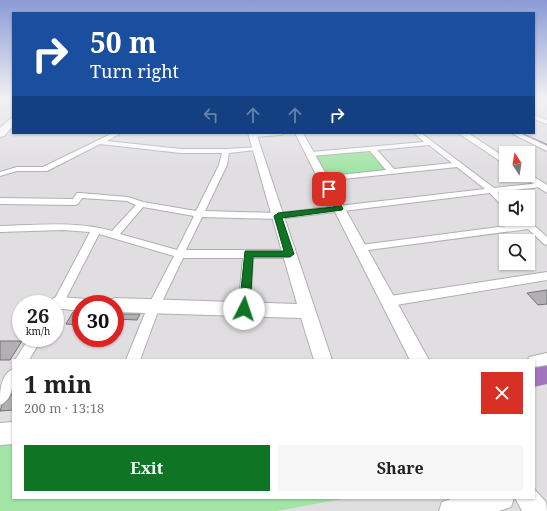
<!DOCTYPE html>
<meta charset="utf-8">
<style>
:root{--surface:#fff;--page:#f6f6f6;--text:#202124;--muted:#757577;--accent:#0f7424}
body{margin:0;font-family:"Noto Serif",serif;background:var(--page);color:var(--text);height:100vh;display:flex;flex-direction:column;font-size:15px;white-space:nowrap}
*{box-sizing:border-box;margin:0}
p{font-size:13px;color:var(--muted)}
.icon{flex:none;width:22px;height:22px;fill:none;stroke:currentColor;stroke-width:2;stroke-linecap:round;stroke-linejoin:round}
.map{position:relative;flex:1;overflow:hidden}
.side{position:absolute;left:12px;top:359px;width:523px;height:140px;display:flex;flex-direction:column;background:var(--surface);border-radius:0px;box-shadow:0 1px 3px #0004}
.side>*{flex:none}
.guide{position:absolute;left:12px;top:12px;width:523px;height:122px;border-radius:0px;box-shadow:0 1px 3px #0004;background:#1a4fa0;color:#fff;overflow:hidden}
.needle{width:26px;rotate:348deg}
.buttons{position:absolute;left:499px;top:146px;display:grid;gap:8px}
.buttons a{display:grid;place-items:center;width:36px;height:36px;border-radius:0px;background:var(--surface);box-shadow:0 1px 3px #0004;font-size:20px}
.speed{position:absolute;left:12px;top:295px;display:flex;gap:8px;font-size:20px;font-weight:700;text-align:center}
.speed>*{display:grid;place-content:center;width:52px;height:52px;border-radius:50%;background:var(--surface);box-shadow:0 1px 3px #0004;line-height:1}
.speed small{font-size:10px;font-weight:400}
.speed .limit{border:6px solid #d22;background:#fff;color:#111}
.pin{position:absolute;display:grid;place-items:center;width:34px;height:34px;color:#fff;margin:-17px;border-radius:8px;box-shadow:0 2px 6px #0006}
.me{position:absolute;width:44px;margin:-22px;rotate:4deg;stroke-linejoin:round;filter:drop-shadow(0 0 3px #0008)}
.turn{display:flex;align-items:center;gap:14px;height:84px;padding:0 12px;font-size:18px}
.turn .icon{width:52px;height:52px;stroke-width:2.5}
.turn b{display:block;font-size:28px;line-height:34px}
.lanes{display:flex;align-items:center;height:38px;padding:0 12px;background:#0003;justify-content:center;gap:20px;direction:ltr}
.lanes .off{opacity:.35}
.round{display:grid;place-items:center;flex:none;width:42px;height:42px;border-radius:0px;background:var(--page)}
.summary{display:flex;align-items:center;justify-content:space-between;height:68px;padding:0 12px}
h1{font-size:24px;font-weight:700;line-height:30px}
.button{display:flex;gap:8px;margin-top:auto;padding:8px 12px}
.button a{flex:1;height:46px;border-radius:0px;background:var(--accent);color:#fff;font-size:16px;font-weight:700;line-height:46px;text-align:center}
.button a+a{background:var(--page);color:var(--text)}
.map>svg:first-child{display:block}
</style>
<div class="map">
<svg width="547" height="511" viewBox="0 0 547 511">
<rect width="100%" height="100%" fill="#e0dee1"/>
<!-- green -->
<path fill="#a3e5a6" d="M372,149L392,172L324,179L311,154Z
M0,444H13V498H347L277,511H0Z"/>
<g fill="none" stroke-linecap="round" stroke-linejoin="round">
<!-- stream -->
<path stroke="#806093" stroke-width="2" d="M520,133L547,145"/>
<!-- river -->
<path fill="#a174bc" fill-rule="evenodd" d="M547,362V384L534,387V365Z"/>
</g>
<!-- building -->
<path fill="#b2b0b3" stroke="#737274" d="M547,290V304L538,305L527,293Z
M73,312H81V325L66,324Z
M116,314H140L137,320L115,319Z
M0,341H22L10,360H0Z
M13,391V410L0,411L2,405L9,399Z"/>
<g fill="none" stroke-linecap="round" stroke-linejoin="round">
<defs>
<path id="street" d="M534,115L547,120V124L534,119Z
M113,133H121L107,141L181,149H226L259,147V149L257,150L229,153L227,165L205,211L278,213L485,189L457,167L324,181H321V177L386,170L370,151L311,156L308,154L311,152L424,142L414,133H421L494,188L540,183L544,185L540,187L498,192L506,200V208L503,207L490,193L278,219L202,217L186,250H290L295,254L290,258H253L250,309L248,312L244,314L240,312L238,309L243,258H183L160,306L140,360H126L148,306L174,256L99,234L59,312L55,314V304H52L90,232L63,230L0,232V226C38,225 75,221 112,231L136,205L127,201L82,198L78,204L75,205L0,204V198L73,199L77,193H80L128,197L143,202L196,211L219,165L222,153H181L100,144L47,171H17L0,176V172L17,167H43ZM429,145L452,163L394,169L377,150ZM143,207L194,216L177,250L120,234Z
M284,133L281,135L253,137L250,135L254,133Z
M511,133H519L547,146V151Z
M518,219H527L547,237V245L544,244L528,229L361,251L356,248L361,245L522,224Z
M547,272V280L390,306L386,304L384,301L386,298L390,296Z
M29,338H42L29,360H15Z
M547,353V365L534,367V360H528L529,357Z
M13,369C13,382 14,399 0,405C0,392 0,375 13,369Z"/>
<path id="secondary" d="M248,133H256L332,360H314L301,318L115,312V304H107L109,300L115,298L297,304Z
M295,133H303L429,360H410Z
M458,133H468L506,158V165Z
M528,173L547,185V193L520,175H528Z
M59,297L87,299L89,304H81V311L55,308V304L51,303L53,298Z
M13,422V444L0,445V423Z
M534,489L546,502L547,511H522L515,498H534Z
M454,498H514L511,507L499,511H439L442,502Z"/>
<path id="primary" d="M13,118V126L4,136L0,137V128L10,119Z"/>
</defs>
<!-- street casing -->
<use href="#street" stroke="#b1afb2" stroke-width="2"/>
<!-- secondary casing -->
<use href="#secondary" stroke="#b1afb2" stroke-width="2"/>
<!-- primary casing -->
<use href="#primary" stroke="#b1afb2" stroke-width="2"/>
<!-- street -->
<use href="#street" fill="#fff" fill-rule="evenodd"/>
<!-- secondary -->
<use href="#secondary" fill="#fff" fill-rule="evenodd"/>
<!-- primary -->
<use href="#primary" fill="#fff" fill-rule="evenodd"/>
</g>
<!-- sky -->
<linearGradient id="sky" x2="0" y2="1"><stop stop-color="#8b9ad6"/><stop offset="0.58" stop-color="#f1f0f2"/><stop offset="1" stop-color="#f1f0f2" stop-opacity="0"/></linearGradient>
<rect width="547" height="169" fill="url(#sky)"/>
<!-- route -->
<path fill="#0f7424" stroke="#0a4b17" d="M326,187L333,189L343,209L342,210L282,218L294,254L290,257H253L250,309L248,312H241L239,309L245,251H284L274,216L278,213L334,207L325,189Z"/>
</svg>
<div class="buttons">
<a><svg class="needle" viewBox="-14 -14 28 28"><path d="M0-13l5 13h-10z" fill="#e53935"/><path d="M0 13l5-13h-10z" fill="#757577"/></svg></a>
<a><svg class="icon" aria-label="sound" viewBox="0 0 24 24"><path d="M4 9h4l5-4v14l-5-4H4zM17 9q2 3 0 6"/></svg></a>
<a><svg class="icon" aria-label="search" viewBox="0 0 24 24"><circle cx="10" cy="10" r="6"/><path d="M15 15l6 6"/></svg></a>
</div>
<div class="speed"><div>26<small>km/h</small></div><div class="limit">30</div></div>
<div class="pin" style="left:329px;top:189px;background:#d93025"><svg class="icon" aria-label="arrive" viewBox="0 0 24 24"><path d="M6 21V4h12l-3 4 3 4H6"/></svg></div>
<svg class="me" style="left:244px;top:309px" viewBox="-20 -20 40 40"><circle r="19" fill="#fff"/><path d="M0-13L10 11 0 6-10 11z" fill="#0f7424"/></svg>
<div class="guide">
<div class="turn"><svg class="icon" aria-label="right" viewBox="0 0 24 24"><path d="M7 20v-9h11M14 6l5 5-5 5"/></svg><div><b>50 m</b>Turn right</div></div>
<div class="lanes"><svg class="icon off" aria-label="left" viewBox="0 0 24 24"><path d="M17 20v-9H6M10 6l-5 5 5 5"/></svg><svg class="icon off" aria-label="ahead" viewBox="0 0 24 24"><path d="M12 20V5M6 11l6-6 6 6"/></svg><svg class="icon off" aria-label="ahead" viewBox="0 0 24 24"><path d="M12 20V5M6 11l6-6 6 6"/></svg><svg class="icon" aria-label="right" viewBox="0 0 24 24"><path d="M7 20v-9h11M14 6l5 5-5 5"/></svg></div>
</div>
<section class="side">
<div class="summary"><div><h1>1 min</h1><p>200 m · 13:18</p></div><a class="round" style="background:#d93025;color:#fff"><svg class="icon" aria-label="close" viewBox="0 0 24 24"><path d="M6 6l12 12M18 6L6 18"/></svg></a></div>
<div class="button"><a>Exit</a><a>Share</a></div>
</section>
</div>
